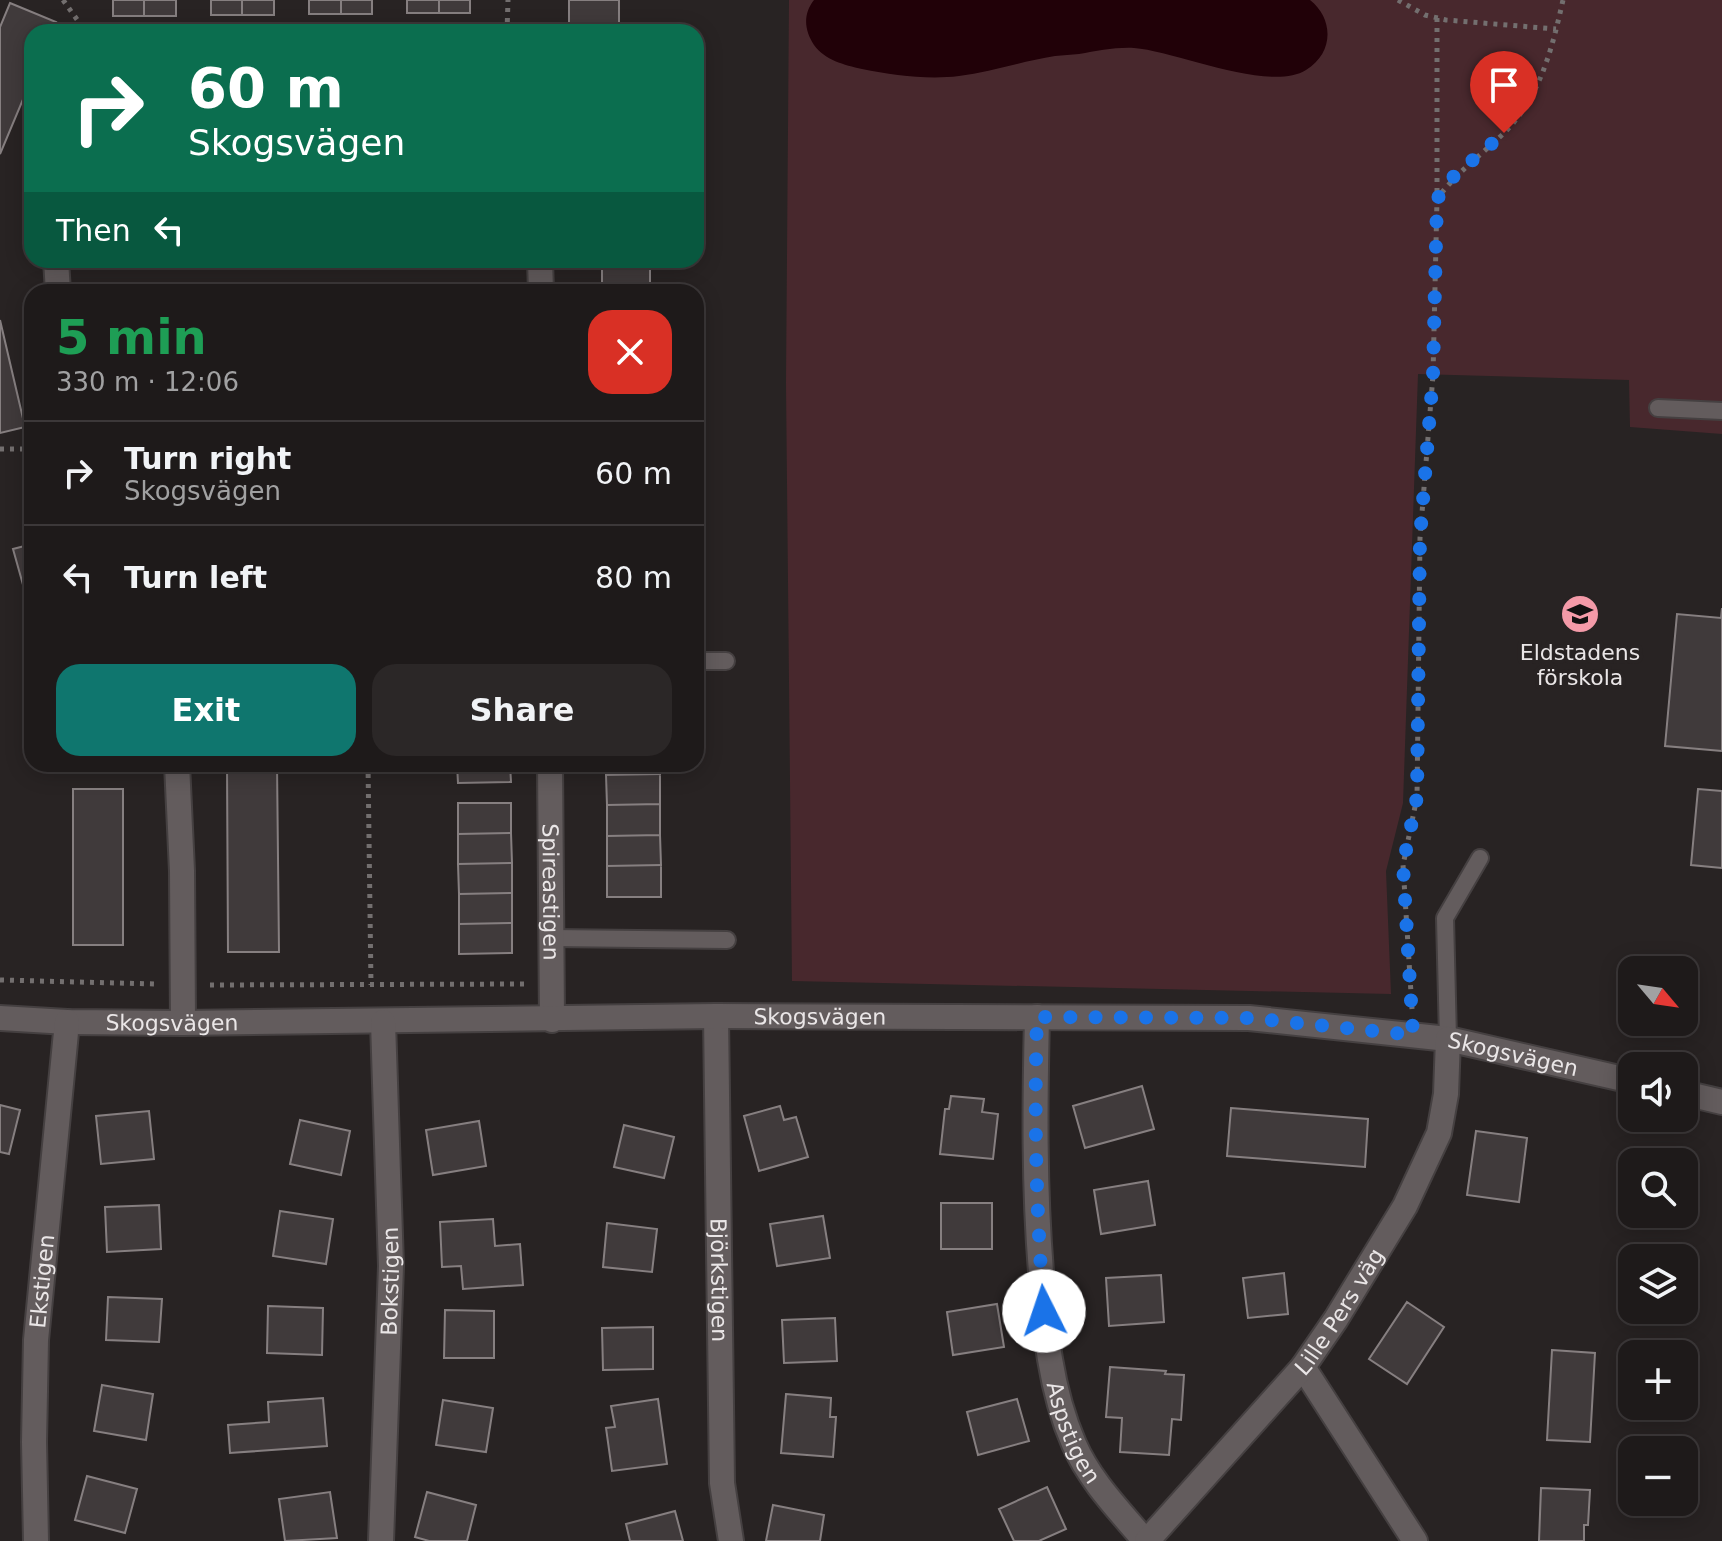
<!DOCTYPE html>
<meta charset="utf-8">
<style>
:root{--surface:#1e1a1a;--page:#2b2727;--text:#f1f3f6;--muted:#a1a1a2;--line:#3c3839;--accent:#0f766e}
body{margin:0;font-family:"DejaVu Sans",sans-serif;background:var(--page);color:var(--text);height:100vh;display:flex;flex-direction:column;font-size:30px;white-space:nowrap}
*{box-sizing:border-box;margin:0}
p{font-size:26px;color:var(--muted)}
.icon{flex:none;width:44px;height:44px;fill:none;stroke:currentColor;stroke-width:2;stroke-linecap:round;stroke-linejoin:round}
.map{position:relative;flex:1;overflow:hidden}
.drawer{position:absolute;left:24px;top:284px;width:680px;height:488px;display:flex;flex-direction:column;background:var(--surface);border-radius:24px;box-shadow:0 4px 20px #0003,0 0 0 2px var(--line)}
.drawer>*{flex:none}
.top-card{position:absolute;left:24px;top:24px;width:680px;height:244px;border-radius:24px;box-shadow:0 4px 20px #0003,0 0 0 2px var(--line);background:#0b6e4f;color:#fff;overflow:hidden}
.needle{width:52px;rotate:119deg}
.fabs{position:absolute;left:1618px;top:956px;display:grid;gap:16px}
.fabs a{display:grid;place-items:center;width:80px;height:80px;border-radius:16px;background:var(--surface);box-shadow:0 4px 20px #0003,0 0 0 2px var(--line);font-size:40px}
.pin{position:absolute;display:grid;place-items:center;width:68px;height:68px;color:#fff;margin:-82px -34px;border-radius:50% 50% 50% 0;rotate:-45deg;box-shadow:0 0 8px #0007}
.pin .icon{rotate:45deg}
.me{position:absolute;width:88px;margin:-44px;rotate:356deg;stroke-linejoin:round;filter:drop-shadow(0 0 6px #0008)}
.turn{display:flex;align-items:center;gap:28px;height:168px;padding:0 32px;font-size:36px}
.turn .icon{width:104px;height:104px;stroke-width:2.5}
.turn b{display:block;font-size:56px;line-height:68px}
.then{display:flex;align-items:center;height:76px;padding:0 32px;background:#0003;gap:16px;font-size:30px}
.round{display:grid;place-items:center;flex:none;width:84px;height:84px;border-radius:24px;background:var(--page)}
.overview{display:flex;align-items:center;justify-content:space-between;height:136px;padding:0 32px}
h1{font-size:48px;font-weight:800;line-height:60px;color:#1e9e55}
.cta{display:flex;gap:16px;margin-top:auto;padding:16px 32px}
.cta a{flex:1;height:92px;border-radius:24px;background:var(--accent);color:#fff;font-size:32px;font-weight:800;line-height:92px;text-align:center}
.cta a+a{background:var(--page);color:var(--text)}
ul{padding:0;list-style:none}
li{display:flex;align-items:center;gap:24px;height:104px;padding:0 32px;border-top:2px solid var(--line)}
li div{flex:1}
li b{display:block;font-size:30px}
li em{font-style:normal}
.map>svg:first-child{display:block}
</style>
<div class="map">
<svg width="1722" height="1541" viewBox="0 0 1722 1541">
<rect width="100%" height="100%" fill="#282323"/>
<!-- green -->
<path fill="#48282d" d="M789,0H1722V434L1630,427L1629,380L1418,374L1403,803L1386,871L1391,994L792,981L786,383Z"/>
<!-- water -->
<path fill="#210108" d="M814,0H1310C1334,19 1334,53 1306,70C1269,93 1176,51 1134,48C1116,47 1097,51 1079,54C1071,55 1063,55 1055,56C1023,61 991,72 959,76C927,80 893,75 862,69C844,65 825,60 814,45C804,30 803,14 814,0Z"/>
<!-- building -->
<path fill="#403a3b" stroke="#867f80" stroke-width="2" d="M113,0H144V16H113Z
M144,0H176V16H144Z
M211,0H242V15H211Z
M242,0H274V15H242Z
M309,0H341V14H309Z
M341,0H372V14H341Z
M407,0H439V13H407Z
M439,0H470V13H439Z
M569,0H619V32H569Z
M10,3L56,22L51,32H32V78L0,154V27Z
M602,260H650V292H602Z
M0,320L25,427L0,433Z
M32,544V617L13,549Z
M1722,608V751L1665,746L1677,614L1721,618Z
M227,764H277L279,952H228Z
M457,764H510L511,782L458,783Z
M606,764H659L660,774L606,775Z
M660,774V804L607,805L606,775Z
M73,789H123V945H73Z
M1698,789L1722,791V868L1691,865Z
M458,803H511V833L458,834Z
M660,804V835L607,836V805Z
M511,833L512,863L458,864V834Z
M660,835L661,865L607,866V836Z
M512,863V893L459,894L458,864Z
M661,865V897H607V866Z
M512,893V923L459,924V894Z
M512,923V953L459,954V924Z
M1142,1086L1154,1129L1085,1148L1073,1106Z
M951,1096L984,1099L982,1112L998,1114L993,1159L940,1154L945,1109H949Z
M0,1105L20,1110L9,1154L0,1152Z
M780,1106L784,1120L796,1117L808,1157L759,1171L744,1116Z
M1231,1108L1368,1119L1365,1167L1227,1156Z
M149,1111L154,1159L101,1164L96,1116Z
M300,1120L350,1131L341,1175L290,1164Z
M479,1121L486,1166L433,1175L426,1130Z
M624,1125L674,1137L664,1178L614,1167Z
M1476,1131L1527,1138L1519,1202L1467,1195Z
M1148,1181L1155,1225L1101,1234L1094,1190Z
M941,1203H992V1249H941Z
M159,1205L161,1249L107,1252L105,1207Z
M280,1211L333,1219L326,1264L273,1256Z
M823,1216L830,1258L777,1266L770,1224Z
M493,1219L495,1246L520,1244L523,1285L463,1289L461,1266L442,1267L440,1222Z
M607,1223L657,1229L652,1272L603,1267Z
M1284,1273L1288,1314L1248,1318L1243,1278Z
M1161,1275L1164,1322L1109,1326L1106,1278Z
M108,1297L162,1299L159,1342L106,1340Z
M1407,1302L1444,1327L1407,1384L1369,1359Z
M997,1304L1004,1347L953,1355L947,1312Z
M268,1306L323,1308L322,1355L267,1353Z
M445,1310L494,1311V1358H444Z
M835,1318L837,1361L784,1363L782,1320Z
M653,1327V1369L603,1370L602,1328Z
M1552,1350L1595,1353L1590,1442L1547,1440Z
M1110,1367L1166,1371L1165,1374L1184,1375L1181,1420L1172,1419L1169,1455L1120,1452L1122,1418L1106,1417Z
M102,1385L153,1394L146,1440L94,1431Z
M786,1394L831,1398L830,1417H836L833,1457L781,1453Z
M323,1398L327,1446L230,1453L228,1425L269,1422L268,1402Z
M658,1399L667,1464L612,1471L606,1428L615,1427L611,1406Z
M1017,1399L1029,1441L978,1455L967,1412Z
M443,1400L493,1408L486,1452L436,1445Z
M87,1476L137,1489L125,1533L75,1520Z
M1047,1487L1066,1529L1039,1541H1014L999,1509Z
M1541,1488L1590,1490L1588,1525H1584V1541H1539Z
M330,1492L337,1538L285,1541L279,1499Z
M427,1492L476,1505L467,1541H429L415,1537Z
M773,1505L824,1515L820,1541H766Z
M675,1511L683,1541H630L626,1524Z"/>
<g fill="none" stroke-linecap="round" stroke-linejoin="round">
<defs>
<path id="lane" d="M1658,408L1722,411
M696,661H726
M552,938L727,940
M1448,1039L1445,918L1480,858"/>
<g id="street">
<path d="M56,260L58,292"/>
<path d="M540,260L541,292"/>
<path d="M177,764L182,871L183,1023"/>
<path id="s1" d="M550,764L552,1020"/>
<path id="s2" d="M716,1016L722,1483L731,1541"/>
<path id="s3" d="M1037,1017C1035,1102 1034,1186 1041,1272C1045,1330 1050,1389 1074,1444C1090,1481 1119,1510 1145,1541"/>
<path id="s4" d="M0,1018L67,1022L183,1023L716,1016L1249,1018L1448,1039L1632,1081"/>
<path d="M1684,1093L1722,1102"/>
<path d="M1303,1367L1415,1541"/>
<path id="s5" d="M36,1541L34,1442L36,1340L67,1022"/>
<path id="s6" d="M381,1541L391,1266L383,1022"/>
<path id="s7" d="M1147,1541L1303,1367L1336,1319L1405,1206L1439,1133L1446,1094L1448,1039"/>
</g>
</defs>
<!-- lane casing -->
<use href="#lane" stroke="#454041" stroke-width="20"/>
<!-- street casing -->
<use href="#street" stroke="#454041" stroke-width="28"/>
<!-- path -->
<path stroke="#736f6f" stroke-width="5" stroke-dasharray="4 6" stroke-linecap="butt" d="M63,0L86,32
M1398,0L1425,15L1446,20L1556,29
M1437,18V197
M507,32L508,0
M0,449H32
M368,764L371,985
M0,980L156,984
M210,985L524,984
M1412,1009L1403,865L1417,797L1420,538L1433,375L1437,199C1456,173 1480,156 1503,134C1540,98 1552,49 1563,0"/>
<!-- lane -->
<use href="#lane" stroke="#635c5d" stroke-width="16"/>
<!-- street -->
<use href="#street" stroke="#635c5d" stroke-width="24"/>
</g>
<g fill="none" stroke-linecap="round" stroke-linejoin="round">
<!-- route -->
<path stroke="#1a73e8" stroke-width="14" stroke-dasharray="0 25.2" d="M1044,1311C1036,1213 1034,1115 1037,1017L1249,1018L1413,1035L1403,865L1417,797L1420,538L1433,375L1437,199L1452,178L1504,133"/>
</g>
<!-- icons -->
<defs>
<symbol id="school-disc" viewBox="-11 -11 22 22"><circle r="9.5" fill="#f39aa8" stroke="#282323"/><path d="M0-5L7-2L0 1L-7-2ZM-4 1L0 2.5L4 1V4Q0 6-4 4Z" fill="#111"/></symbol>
</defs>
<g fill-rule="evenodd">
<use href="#school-disc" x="1558" y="592" width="44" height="44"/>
</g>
<g text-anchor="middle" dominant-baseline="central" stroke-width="8" stroke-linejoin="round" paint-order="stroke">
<!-- poi labels -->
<g font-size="22" fill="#eae6e7" stroke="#282323">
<text x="1580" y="652">Eldstadens<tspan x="1580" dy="25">förskola</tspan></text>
</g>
<!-- street labels -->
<g font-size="22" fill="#eae6e7" stroke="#282323">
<text stroke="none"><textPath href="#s1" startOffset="128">Spireastigen</textPath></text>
<text stroke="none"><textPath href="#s4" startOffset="820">Skogsvägen</textPath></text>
<text stroke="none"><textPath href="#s4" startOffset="172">Skogsvägen</textPath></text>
<text stroke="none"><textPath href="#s4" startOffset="1516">Skogsvägen</textPath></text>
<text stroke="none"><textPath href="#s2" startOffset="264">Björkstigen</textPath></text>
<text stroke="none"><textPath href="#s5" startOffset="260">Ekstigen</textPath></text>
<text stroke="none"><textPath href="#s6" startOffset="260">Bokstigen</textPath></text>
<text stroke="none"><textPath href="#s7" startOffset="300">Lille Pers väg</textPath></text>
<text stroke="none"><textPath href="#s3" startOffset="420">Aspstigen</textPath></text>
</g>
</g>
</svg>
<div class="fabs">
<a><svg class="needle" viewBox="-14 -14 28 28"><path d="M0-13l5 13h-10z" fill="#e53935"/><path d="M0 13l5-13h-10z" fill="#a1a1a2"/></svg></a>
<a><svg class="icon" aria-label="sound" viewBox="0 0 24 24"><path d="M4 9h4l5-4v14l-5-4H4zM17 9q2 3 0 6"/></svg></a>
<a><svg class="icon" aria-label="search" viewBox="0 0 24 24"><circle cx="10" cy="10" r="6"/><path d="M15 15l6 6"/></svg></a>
<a><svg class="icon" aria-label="layers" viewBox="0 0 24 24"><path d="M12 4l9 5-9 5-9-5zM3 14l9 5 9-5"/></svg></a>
<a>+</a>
<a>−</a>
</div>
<div class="pin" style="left:1504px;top:133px;background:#d93025"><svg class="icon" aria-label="arrive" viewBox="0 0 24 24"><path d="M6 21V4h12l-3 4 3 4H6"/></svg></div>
<svg class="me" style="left:1044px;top:1311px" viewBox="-20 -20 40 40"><circle r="19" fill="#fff"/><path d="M0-13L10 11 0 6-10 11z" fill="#1a73e8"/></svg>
<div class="top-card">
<div class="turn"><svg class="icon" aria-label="right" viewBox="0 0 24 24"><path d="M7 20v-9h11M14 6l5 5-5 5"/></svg><div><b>60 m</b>Skogsvägen</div></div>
<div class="then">Then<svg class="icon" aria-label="left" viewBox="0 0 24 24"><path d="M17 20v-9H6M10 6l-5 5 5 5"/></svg></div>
</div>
<section class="drawer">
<div class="overview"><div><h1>5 min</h1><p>330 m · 12:06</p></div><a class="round" style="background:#d93025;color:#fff"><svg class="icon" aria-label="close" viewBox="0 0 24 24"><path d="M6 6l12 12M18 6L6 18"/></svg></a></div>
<ul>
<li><svg class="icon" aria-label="right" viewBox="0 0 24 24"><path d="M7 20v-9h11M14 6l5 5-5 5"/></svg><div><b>Turn right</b><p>Skogsvägen</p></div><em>60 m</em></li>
<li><svg class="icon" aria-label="left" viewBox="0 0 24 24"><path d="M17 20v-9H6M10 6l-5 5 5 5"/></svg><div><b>Turn left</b></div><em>80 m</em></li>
</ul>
<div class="cta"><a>Exit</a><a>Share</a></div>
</section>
</div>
